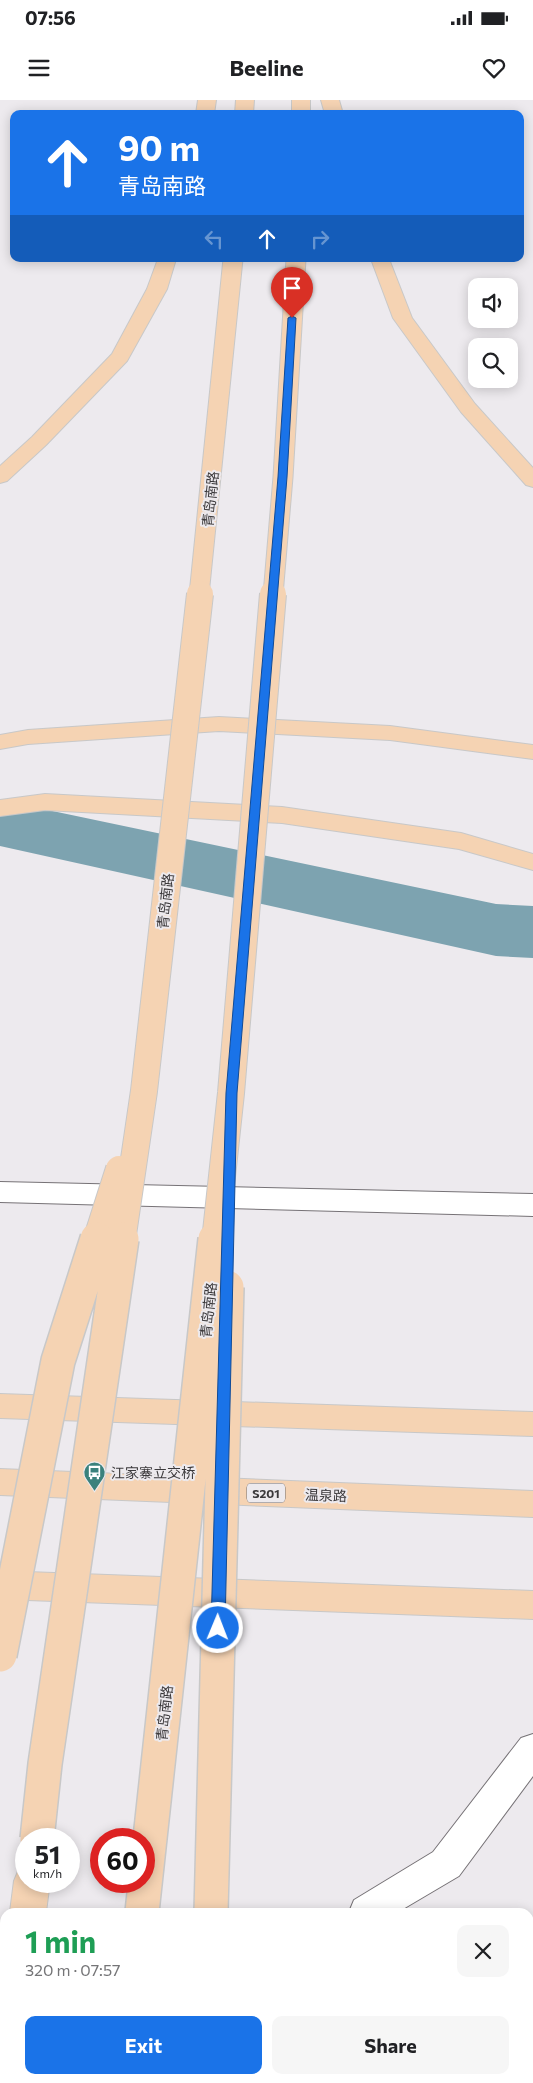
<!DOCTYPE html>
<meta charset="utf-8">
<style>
:root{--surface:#fff;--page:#f6f6f6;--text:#202124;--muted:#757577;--accent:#1a73e8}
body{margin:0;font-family:Commissioner,"Noto Sans SC",sans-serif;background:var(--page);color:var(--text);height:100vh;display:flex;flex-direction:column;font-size:19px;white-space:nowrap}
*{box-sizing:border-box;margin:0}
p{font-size:16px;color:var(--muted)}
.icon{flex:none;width:28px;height:28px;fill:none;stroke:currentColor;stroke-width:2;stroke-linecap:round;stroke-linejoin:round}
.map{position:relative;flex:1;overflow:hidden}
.drawer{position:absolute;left:0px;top:1808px;width:534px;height:176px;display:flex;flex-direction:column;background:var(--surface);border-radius:15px 15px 0 0;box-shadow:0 2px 12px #0003}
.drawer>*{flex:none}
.hud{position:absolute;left:10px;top:10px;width:514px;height:152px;border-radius:10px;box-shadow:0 2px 12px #0003;background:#1a73e8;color:#fff;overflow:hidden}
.buttons{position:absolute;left:468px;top:178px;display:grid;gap:10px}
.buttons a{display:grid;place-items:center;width:50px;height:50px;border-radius:10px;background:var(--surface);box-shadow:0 2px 12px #0003;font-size:25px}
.speed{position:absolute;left:15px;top:1728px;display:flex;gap:10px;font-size:25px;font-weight:700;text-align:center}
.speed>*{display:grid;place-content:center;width:65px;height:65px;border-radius:50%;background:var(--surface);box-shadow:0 2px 12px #0003;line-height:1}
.speed small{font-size:12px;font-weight:400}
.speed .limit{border:8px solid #d22;background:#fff;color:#111}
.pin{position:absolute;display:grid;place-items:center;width:42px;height:42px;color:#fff;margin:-51px -21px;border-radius:50% 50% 50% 0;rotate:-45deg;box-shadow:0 0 5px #0007}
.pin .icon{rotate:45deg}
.me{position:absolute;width:55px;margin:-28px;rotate:1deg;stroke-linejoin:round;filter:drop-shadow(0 0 4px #0008)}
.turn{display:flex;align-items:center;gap:18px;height:105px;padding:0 25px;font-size:22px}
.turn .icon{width:65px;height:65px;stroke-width:2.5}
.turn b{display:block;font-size:35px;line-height:42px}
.lanes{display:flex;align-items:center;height:48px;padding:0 25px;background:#0003;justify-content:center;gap:25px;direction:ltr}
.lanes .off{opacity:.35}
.round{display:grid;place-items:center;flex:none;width:52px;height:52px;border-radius:10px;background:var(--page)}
.head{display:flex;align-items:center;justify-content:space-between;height:85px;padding:0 25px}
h1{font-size:30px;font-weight:700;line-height:38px;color:#1e9e55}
.action{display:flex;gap:10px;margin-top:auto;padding:10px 25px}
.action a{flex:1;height:58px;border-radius:10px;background:var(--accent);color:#fff;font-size:20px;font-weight:700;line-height:58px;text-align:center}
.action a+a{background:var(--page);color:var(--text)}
.status{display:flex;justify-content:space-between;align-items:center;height:35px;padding:0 25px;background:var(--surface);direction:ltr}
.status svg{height:14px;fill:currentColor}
header{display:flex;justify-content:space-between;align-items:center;height:65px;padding:0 25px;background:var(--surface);font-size:22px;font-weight:700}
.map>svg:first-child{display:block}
</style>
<div class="status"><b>07:56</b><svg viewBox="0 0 49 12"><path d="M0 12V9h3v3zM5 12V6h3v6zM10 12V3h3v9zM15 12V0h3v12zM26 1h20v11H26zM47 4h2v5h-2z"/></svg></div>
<header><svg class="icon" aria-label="menu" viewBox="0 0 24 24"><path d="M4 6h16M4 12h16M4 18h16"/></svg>Beeline<svg class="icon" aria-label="heart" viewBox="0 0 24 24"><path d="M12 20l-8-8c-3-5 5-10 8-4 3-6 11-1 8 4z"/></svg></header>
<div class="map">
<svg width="533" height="1983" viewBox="0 0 533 1983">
<rect width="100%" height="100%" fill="#edeaee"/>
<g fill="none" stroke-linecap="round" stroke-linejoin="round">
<!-- river -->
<path fill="#7da3b0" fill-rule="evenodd" d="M0,700L496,804L533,806V858L496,856L0,746Z"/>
<defs>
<path id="minor" d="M0,1082L533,1094V1116L0,1102Z
M533,1634V1676L459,1776L398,1812H349L354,1800L433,1752L521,1638Z
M0,1828H5V1862H0Z
M529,1893H533V1929H529Z"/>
<path id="major" d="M198,0H216L214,14H196Z
M236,0H254L253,14H235Z
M292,0H310V14H292Z
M321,0H339L343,14H325Z
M158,159H176L167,189L127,261L46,345L7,381L0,383V366L32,337L112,254L147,189Z
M371,159H389L412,218L475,304L533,368V387L526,385L461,312L393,218Z
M219,617L390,626L533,645V659L390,640L219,631L28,644L0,649V635L28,630Z
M45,694L282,707L461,733L533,754V770L459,749L282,723L45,710L0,716V700Z
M0,1294L533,1312V1336L0,1318Z
M0,1369L533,1391V1417L0,1395Z
M0,1471L533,1491V1519L0,1499Z
M26,1767V1781H50L46,1812H10L14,1781L19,1769Z
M5,1962V1979H28L27,1983H0V1964Z
M105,1979H143V1983H105Z
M186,1979H224L223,1983H185Z"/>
</defs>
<!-- minor casing -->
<use href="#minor" stroke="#767276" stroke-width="2"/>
<!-- major casing -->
<use href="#major" stroke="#c8c8c8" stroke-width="2"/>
<!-- minor -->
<use href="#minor" fill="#fff" fill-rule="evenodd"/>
<!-- major -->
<use href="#major" fill="#f5d3b3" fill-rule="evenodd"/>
<defs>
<path id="major-bridge-far2" d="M199,495L233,159
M273,495L283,377L296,159"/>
<path id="major-bridge-far1" d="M96,1141L119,1069
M122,1141L144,991L200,494
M215,1141L231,993L273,494"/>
<path id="major-bridge" d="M0,1555L58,1261L97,1139
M37,1739L45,1664L122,1139
M142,1812L215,1139
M211,1812L227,1187"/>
</defs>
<!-- major-bridge-far2 casing -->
<use href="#major-bridge-far2" stroke="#c8c8c8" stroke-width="21" stroke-linecap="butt"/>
<!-- major-bridge-far1 casing -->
<use href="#major-bridge-far1" stroke="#c8c8c8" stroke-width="28" stroke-linecap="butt"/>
<!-- major-bridge casing -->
<use href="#major-bridge" stroke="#c8c8c8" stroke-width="36" stroke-linecap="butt"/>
<!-- major-bridge-far2 -->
<use href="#major-bridge-far2" stroke="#f5d3b3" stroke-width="19"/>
<!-- major-bridge-far1 -->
<use href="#major-bridge-far1" stroke="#f5d3b3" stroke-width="26"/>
<!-- major-bridge -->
<use href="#major-bridge" stroke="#f5d3b3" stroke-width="33"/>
</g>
<!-- route -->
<path fill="#1a73e8" stroke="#114b97" d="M292,216L296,218L287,377L237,993L225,1528L223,1532H213L211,1528L226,993L278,377L288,218Z"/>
<!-- icons -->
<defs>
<symbol id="bus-pin" viewBox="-11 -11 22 30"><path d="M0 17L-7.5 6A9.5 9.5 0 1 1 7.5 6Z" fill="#3a817c" stroke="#edeaee"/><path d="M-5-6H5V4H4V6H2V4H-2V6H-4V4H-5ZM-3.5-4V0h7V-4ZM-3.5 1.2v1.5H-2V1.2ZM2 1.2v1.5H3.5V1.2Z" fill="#fff"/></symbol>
</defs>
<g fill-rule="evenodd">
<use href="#bus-pin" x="82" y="1360" width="25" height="34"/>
</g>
<g text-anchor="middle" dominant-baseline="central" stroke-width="4" stroke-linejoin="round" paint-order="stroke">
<!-- shield labels -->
<rect fill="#edeaee" stroke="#706e71" stroke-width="1" x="247" y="1383.5" width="38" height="19" rx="4"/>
<g font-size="12" font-weight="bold" fill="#3b393b">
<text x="266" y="1393">S201</text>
</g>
<!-- street labels -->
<g font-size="14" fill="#3b393b" stroke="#edeaee">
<text transform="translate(210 399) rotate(-84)">青岛南路</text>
<text transform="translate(165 801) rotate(-84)">青岛南路</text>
<text transform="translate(208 1210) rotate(-84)">青岛南路</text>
<text transform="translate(326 1395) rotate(2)">温泉路</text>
<text transform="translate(164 1613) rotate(-84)">青岛南路</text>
</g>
<!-- poi labels -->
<g font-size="14" fill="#3b393b" stroke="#edeaee" text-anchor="start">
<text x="111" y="1372">江家寨立交桥</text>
</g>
</g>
</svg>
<div class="buttons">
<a><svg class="icon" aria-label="sound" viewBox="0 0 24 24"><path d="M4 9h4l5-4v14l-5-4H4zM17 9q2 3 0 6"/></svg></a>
<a><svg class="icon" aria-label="search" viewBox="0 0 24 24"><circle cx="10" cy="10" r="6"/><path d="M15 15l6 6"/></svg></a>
</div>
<div class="speed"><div>51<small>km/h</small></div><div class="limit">60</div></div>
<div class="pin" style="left:292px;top:218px;background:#d93025"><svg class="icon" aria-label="arrive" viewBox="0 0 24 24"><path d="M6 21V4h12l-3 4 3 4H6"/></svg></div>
<svg class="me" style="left:218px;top:1528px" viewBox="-20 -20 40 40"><circle r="17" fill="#1a73e8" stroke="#fff" stroke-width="3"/><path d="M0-11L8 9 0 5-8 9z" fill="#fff"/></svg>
<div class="hud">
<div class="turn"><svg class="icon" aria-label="ahead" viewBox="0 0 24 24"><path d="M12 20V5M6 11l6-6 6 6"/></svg><div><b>90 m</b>青岛南路</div></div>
<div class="lanes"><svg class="icon off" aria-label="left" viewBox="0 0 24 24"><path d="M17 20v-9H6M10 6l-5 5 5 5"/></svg><svg class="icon" aria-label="ahead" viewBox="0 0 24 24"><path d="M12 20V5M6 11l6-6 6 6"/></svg><svg class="icon off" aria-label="right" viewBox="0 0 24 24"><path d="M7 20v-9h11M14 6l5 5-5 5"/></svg></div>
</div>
<section class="drawer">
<div class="head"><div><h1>1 min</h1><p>320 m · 07:57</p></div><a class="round"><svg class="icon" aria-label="close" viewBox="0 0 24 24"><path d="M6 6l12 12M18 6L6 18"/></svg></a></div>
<div class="action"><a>Exit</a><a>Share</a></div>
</section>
</div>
